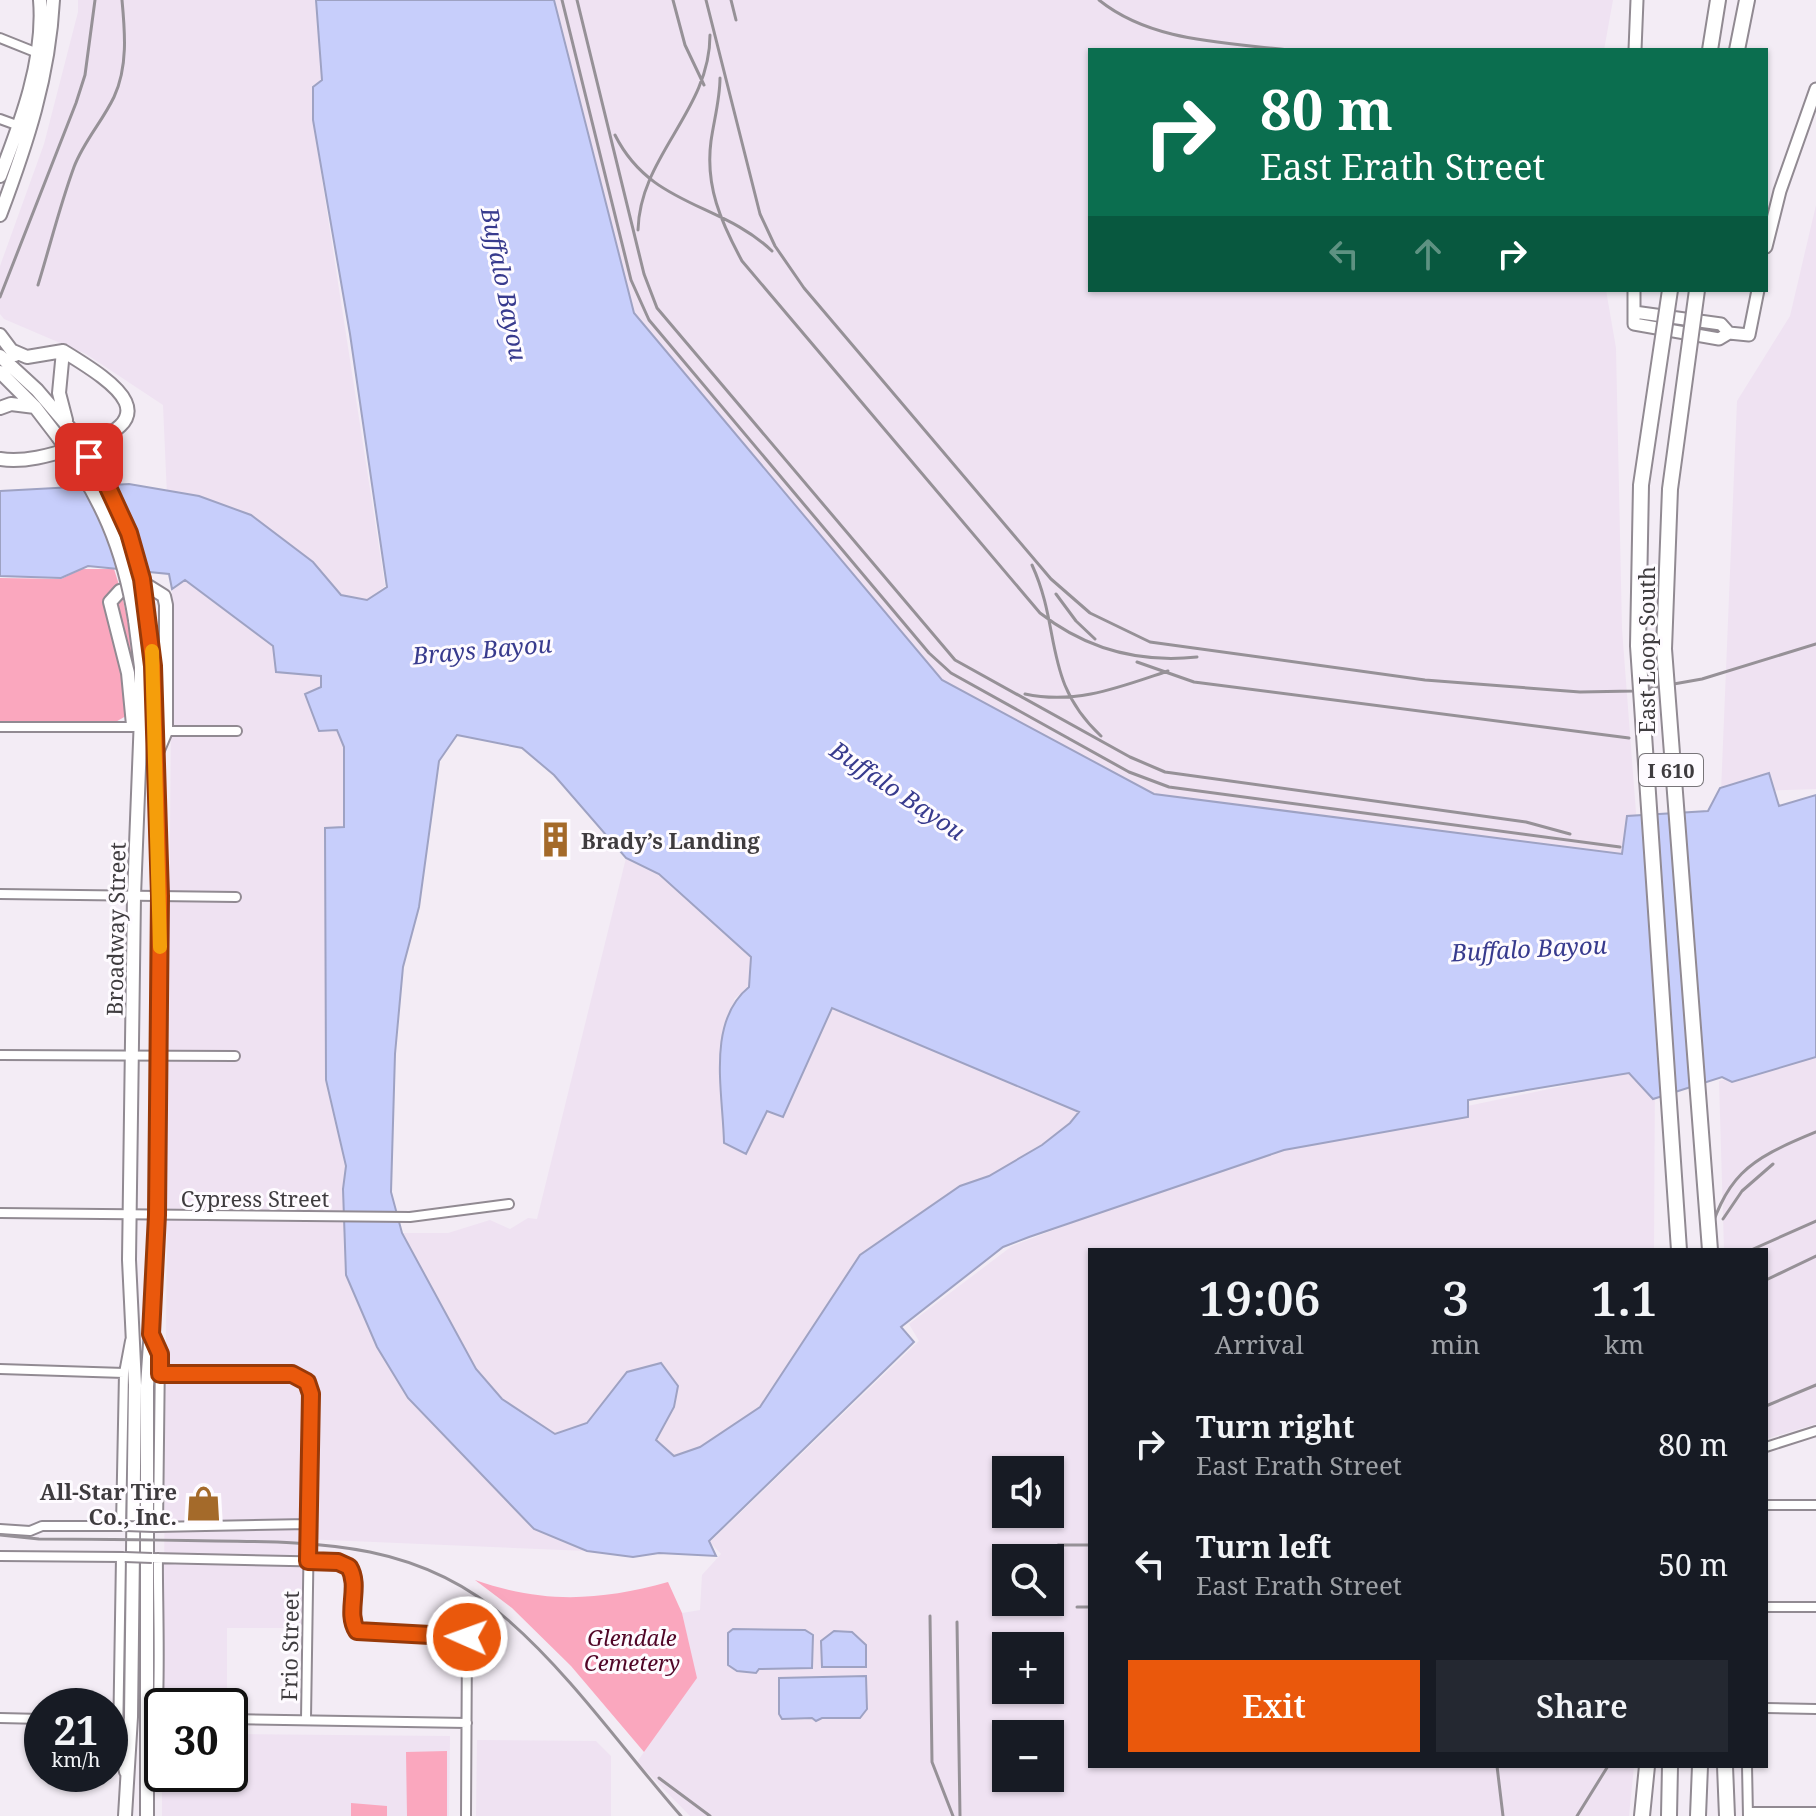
<!DOCTYPE html>
<meta charset="utf-8">
<style>
:root{--surface:#171b24;--page:#242831;--text:#f1f3f6;--muted:#9ea1a6;--accent:#ea580c}
body{margin:0;font-family:"Noto Serif",serif;background:var(--page);color:var(--text);height:100vh;display:flex;flex-direction:column;font-size:30px;white-space:nowrap}
*{box-sizing:border-box;margin:0}
p{font-size:26px;color:var(--muted)}
.icon{flex:none;width:44px;height:44px;fill:none;stroke:currentColor;stroke-width:2;stroke-linecap:round;stroke-linejoin:round}
.map{position:relative;flex:1;overflow:hidden}
.details{position:absolute;left:1088px;top:1248px;width:680px;height:520px;display:flex;flex-direction:column;background:var(--surface);border-radius:0px;box-shadow:0 2px 6px #0004}
.details>*{flex:none}
.banner{position:absolute;left:1088px;top:48px;width:680px;height:244px;border-radius:0px;box-shadow:0 2px 6px #0004;background:#0b6e4f;color:#fff;overflow:hidden}
.controls{position:absolute;left:992px;top:1456px;display:grid;gap:16px}
.controls a{display:grid;place-items:center;width:72px;height:72px;border-radius:0px;background:var(--surface);box-shadow:0 2px 6px #0004;font-size:40px}
.speed{position:absolute;left:24px;top:1688px;display:flex;gap:16px;font-size:40px;font-weight:700;text-align:center}
.speed>*{display:grid;place-content:center;width:104px;height:104px;border-radius:50%;background:var(--surface);box-shadow:0 2px 6px #0004;line-height:1}
.speed small{font-size:20px;font-weight:400}
.speed .limit{border:4px solid #111;border-radius:12px;background:#fff;color:#111}
.pin{position:absolute;display:grid;place-items:center;width:68px;height:68px;color:#fff;margin:-34px;border-radius:16px;box-shadow:0 4px 12px #0006}
.me{position:absolute;width:88px;margin:-44px;rotate:272deg;stroke-linejoin:round;filter:drop-shadow(0 0 6px #0008)}
.turn{display:flex;align-items:center;gap:28px;height:168px;padding:0 40px;font-size:36px}
.turn .icon{width:104px;height:104px;stroke-width:2.5}
.turn b{display:block;font-size:56px;line-height:68px}
.lanes{display:flex;align-items:center;height:76px;padding:0 40px;background:#0003;justify-content:center;gap:40px;direction:ltr}
.lanes .off{opacity:.35}
.eta{display:flex;justify-content:space-evenly;align-items:center;height:136px;text-align:center}
.eta b{font-size:48px;font-weight:600;line-height:56px}
.cta{display:flex;gap:16px;margin-top:auto;padding:16px 40px}
.cta a{flex:1;height:92px;border-radius:0px;background:var(--accent);color:#fff;font-size:32px;font-weight:600;line-height:92px;text-align:center}
.cta a+a{background:var(--page);color:var(--text)}
ul{padding:0;list-style:none}
li{display:flex;align-items:center;gap:24px;height:120px;padding:0 40px}
li div{flex:1}
li b{display:block;font-size:30px}
li em{font-style:normal}
.map>svg:first-child{display:block}
</style>
<div class="map">
<svg width="1816" height="1816" viewBox="0 0 1816 1816">
<rect width="100%" height="100%" fill="#f3ecf5"/>
<!-- built -->
<path fill="#efe2f2" fill-rule="evenodd" d="M78,0H319L322,83L313,86V121L385,586L368,600L338,598L167,496L163,405L86,354L4,319L0,314V266L44,144L78,12Z
M555,0H1613L1604,50H1090V290H1606L1616,348L1622,629L1639,852L1622,854L1154,794L942,680L634,313Z
M1816,205V789L1721,792L1737,401L1790,316Z
M185,580L273,646L321,676V687L305,695L337,730L344,747V827L325,828L326,1080L346,1166L343,1189L346,1275L377,1347L408,1398L534,1529L587,1551L303,1539L304,1628H227V1706H163L172,589Z
M626,858L659,874L751,957L749,987L734,999L767,1111L784,1116L832,1008L1079,1111L1070,1123L1042,1145L989,1176L960,1186L801,1348L760,1407L700,1447L674,1456L656,1440L674,1407L627,1372L587,1423L555,1434L502,1399L476,1369L450,1325L402,1233H448L490,1220L510,1229L528,1218L537,1219Z
M1816,1053V1424L1766,1439V1250H1724L1719,1081Z
M1655,1067L1654,1250H1090V1766H1634L1629,1816H690L637,1762L696,1678L682,1613L700,1610L702,1575L721,1554L710,1542L919,1341L909,1324L1012,1246L1266,1148ZM1006,1470H1050V1514H1006ZM1006,1558H1050V1602H1006ZM1006,1646H1050V1690H1006ZM1006,1734H1050V1778H1006Z
M230,1734L450,1736L449,1816H162V1774H230Z
M477,1740L596,1741L611,1756V1816H476Z"/>
<!-- green -->
<path fill="#faa7be" d="M82,569H114C131,621 137,662 126,716L112,724L0,723V578L61,579Z
M475,1580C544,1604 599,1601 668,1582L682,1613L697,1678L644,1752L571,1666L512,1608Z
M447,1751V1816H407L406,1752Z
M351,1803L387,1806V1816H351Z"/>
<!-- water -->
<path fill="#c7cefb" stroke="#9ea2c3" stroke-width="2" fill-rule="evenodd" d="M316,0H554L634,313L942,680L1154,794L1622,854L1627,816L1708,811L1720,788L1769,773L1779,806L1816,795V1057L1732,1082L1722,1077L1653,1099L1629,1073L1468,1100V1117L1284,1150L1029,1237L1003,1247L901,1327L914,1342L709,1541L716,1556L659,1553L633,1557L587,1551L534,1529L408,1398L377,1347L346,1275L343,1189L346,1166L326,1080L325,828L344,827V747L337,730L319,731L305,694L321,687V676L276,672L273,646L185,580L172,589L169,574L88,566L61,578L0,576V491L129,484L199,496L251,515L313,562L341,595L367,600L387,587L350,334L313,120V87L322,80ZM457,735L522,748L554,775L626,858L659,874L751,957L749,987C706,1022 723,1092 724,1143L746,1154L767,1111L783,1117L832,1008L1079,1112L1070,1123L1042,1145L989,1176L960,1186L860,1255L760,1407L700,1447L674,1456L656,1440L674,1407L678,1386L661,1363L627,1372L587,1423L555,1434L502,1399L476,1369L402,1233L391,1192L395,1054L403,967L419,907L439,761Z
M733,1629L805,1630L813,1635L812,1668L759,1669L756,1673L737,1671L728,1665V1633Z
M834,1631L852,1632L866,1645V1667H822L821,1641Z
M866,1676L867,1709L860,1718H822L816,1721L812,1718L782,1719L779,1714V1678Z"/>
<g fill="none" stroke-linecap="round" stroke-linejoin="round">
<defs>
<path id="street" d="M0,38L40,54
M0,119L22,127
M0,727H133
M166,731H237
M0,894L236,897
M0,1055L235,1056
M0,1213L410,1217L509,1204
M152,1337L160,1354L158,1527
M0,1369L124,1373
M160,1374H292L307,1382L311,1394L306,1719
M1766,1447L1816,1431
M1766,1505H1816
M121,1526L124,1373L130,1341
M155,1527L308,1524
M0,1529L30,1531L42,1526H125
M0,1556L123,1557
M121,1557L118,1743L124,1772
M152,1558L338,1562L353,1574L352,1619L357,1631L467,1637L466,1816
M1766,1607H1816
M1766,1708L1816,1709
M0,1718L42,1719
M230,1719L467,1723
M149,1762C164,1735 157,1597 158,1558
M1747,1766L1748,1816
M1748,1812H1816"/>
<path id="secondary" d="M1635,50L1637,0
M1766,247L1780,191L1816,89
M1634,290V324L1719,339L1729,333L1749,335L1758,290
M1634,312L1721,324L1729,333"/>
<path id="primary" d="M0,176C21,122 45,59 40,0
M0,215C27,143 49,77 53,0
M0,335L15,355
M63,351L59,393L66,420
M0,356L37,390L73,432
M0,372L35,407L58,437
M0,408L11,404L35,407
M0,459C24,463 51,455 73,448C170,420 119,385 63,351L27,357L13,351
M133,725L128,673L110,602L120,591L148,586L164,596L166,605V731L158,750
M125,1816L131,1717L135,1385L129,1260L134,896L141,717V667L135,620
M147,1816V1386L156,1259L160,896L156,707L147,619"/>
<path id="highway" d="M1710,50L1718,0
M1737,50L1747,0
M1725,1766L1727,1816
M1642,1816L1647,1766
M1669,1816L1670,1766
M1698,1816L1700,1766"/>
</defs>
<!-- street casing -->
<use href="#street" stroke="#918a92" stroke-width="12"/>
<!-- secondary casing -->
<use href="#secondary" stroke="#918a92" stroke-width="15"/>
<!-- primary casing -->
<use href="#primary" stroke="#918a92" stroke-width="16"/>
<!-- highway casing -->
<use href="#highway" stroke="#918a92" stroke-width="18"/>
<!-- street -->
<use href="#street" stroke="#fff" stroke-width="8"/>
<!-- secondary -->
<use href="#secondary" stroke="#fff" stroke-width="11"/>
<!-- primary -->
<use href="#primary" stroke="#fff" stroke-width="12"/>
<!-- highway -->
<use href="#highway" stroke="#fff" stroke-width="14"/>
<!-- rail -->
<path stroke="#969197" stroke-width="3" d="M562,0L631,280L649,320L929,653L951,673L1129,772L1169,787L1620,847
M577,0L644,274L657,308L955,660L1130,757L1165,772L1526,822L1570,834
M673,0L685,45L704,85
M706,0L760,214L775,246L804,288L1051,579L1090,613L1150,642L1425,680L1580,692L1634,691L1702,679L1816,644
M731,0L736,20
M1099,0C1151,42 1224,42 1288,50
M720,78C720,99 714,120 711,141C705,186 721,222 742,261L1040,613C1086,649 1140,663 1197,657
M615,135C651,207 721,202 772,251
M638,230C640,155 710,111 710,35
M38,285C50,246 60,205 74,167C84,141 102,122 114,97C128,67 125,32 122,0
M0,297L76,103L85,75L95,0
M1032,565C1062,630 1042,681 1101,736
M1056,594L1076,621L1095,639
M1137,662L1194,682L1629,738
M1025,694C1076,705 1120,687 1168,671
M1723,1219L1742,1191L1773,1164
M1704,1250C1726,1175 1745,1161 1816,1132
M1751,1250L1816,1221
M1766,1280L1816,1256
M1766,1406L1816,1385
M0,1535L39,1539C98,1539 157,1540 216,1541C324,1542 421,1543 508,1620C573,1677 624,1751 681,1816
M1058,1545H1090
M1077,1607H1090
M930,1616L932,1762L953,1816
M957,1622L960,1816
M1497,1766L1503,1816
M659,1778L710,1816
M1577,1816L1608,1766"/>
<defs>
<path id="street-bridge" d="M125,1526L154,1527
M125,1557L152,1558"/>
<path id="primary-bridge" d="M73,432C114,494 137,544 147,619
M58,437C101,498 123,546 135,620"/>
<path id="highway-bridge" d="M1670,290L1641,485L1638,646L1679,1250
M1697,290L1670,489L1664,649L1710,1250"/>
</defs>
<!-- street-bridge casing -->
<use href="#street-bridge" stroke="#918a92" stroke-width="12" stroke-linecap="butt"/>
<!-- primary-bridge casing -->
<use href="#primary-bridge" stroke="#918a92" stroke-width="16" stroke-linecap="butt"/>
<!-- highway-bridge casing -->
<use href="#highway-bridge" stroke="#918a92" stroke-width="18" stroke-linecap="butt"/>
<!-- street-bridge -->
<use href="#street-bridge" stroke="#fff" stroke-width="8"/>
<!-- primary-bridge -->
<use href="#primary-bridge" stroke="#fff" stroke-width="12"/>
<!-- highway-bridge -->
<use href="#highway-bridge" stroke="#fff" stroke-width="14"/>
</g>
<g fill="none" stroke-linecap="round" stroke-linejoin="round">
<defs>
<path id="route" d="M89,457L106,483L129,533L142,579L153,666L160,896L157,1215L151,1334L160,1354V1374H292L307,1382L311,1394L308,1561L338,1562L349,1567C361,1587 345,1612 357,1631L467,1637"/>
</defs>
<!-- route casing -->
<use href="#route" stroke="#983908" stroke-width="20"/>
<!-- route -->
<use href="#route" stroke="#ea580c" stroke-width="14"/>
<!-- slow -->
<path stroke="#f59e0b" stroke-width="14" d="M152,651L160,947"/>
</g>
<!-- icons -->
<defs>
<symbol id="building-bare" viewBox="-9 -9 18 18"><path d="M-4-6H4V6H1V3H-1V6H-4ZM-2.5-4.3h1.7v1.8h-1.7ZM.8-4.3h1.7v1.8H.8ZM-2.5-1h1.7V.8h-1.7ZM.8-1h1.7V.8H.8Z" fill="#a46a2a" stroke="#fefbff" stroke-width="2.5" paint-order="stroke"/></symbol>
<symbol id="shop-bare" viewBox="-9 -9 18 18"><path d="M-5-2.5h2.3a2.7 3.5 0 0 1 5.4 0H5L5.5 6h-11ZM-1.5-2.5h3a1.5 2.3 0 0 0-3 0Z" fill="#a46a2a" stroke="#fefbff" stroke-width="2.5" paint-order="stroke"/></symbol>
</defs>
<g fill-rule="evenodd">
<use href="#building-bare" x="530" y="814" width="51" height="51"/>
<use href="#shop-bare" x="178" y="1478" width="51" height="51"/>
</g>
<g text-anchor="middle" dominant-baseline="central" stroke-width="6" stroke-linejoin="round" paint-order="stroke">
<!-- shield labels -->
<rect fill="#fefbff" stroke="#787579" stroke-width="2" x="1639" y="754" width="64" height="32" rx="6"/>
<g font-size="20" font-weight="bold" fill="#3f3c3f">
<text x="1671" y="770">I 610</text>
</g>
<!-- street labels -->
<g font-size="22" fill="#3f3c3f" stroke="#fefbff">
<text transform="translate(1646 650) rotate(-90)">East Loop South</text>
<text transform="translate(115 929) rotate(-89)">Broadway Street</text>
<text x="255" y="1198">Cypress Street</text>
<text transform="translate(289 1646) rotate(-89)">Frio Street</text>
</g>
<!-- poi labels -->
<g font-size="22" font-weight="bold" fill="#3f3c3f" stroke="#fefbff" text-anchor="start">
<text x="581" y="840">Brady’s Landing</text>
<text x="177" y="1491" text-anchor="end">All-Star Tire<tspan x="177" dy="25">Co., Inc.</tspan></text>
</g>
<!-- park labels -->
<g font-size="22" font-style="italic" fill="#500526" stroke="#fefbff">
<text x="632" y="1637">Glendale<tspan x="632" dy="25">Cemetery</tspan></text>
</g>
<!-- water labels -->
<g font-size="24" font-style="italic" fill="#383b8e" stroke="#fefbff">
<text transform="translate(505 284) rotate(79)">Buffalo Bayou</text>
<text transform="translate(482 649) rotate(-5)">Brays Bayou</text>
<text transform="translate(898 790) rotate(34)">Buffalo Bayou</text>
<text transform="translate(1529 948) rotate(-3)">Buffalo Bayou</text>
</g>
</g>
</svg>
<div class="controls">
<a><svg class="icon" aria-label="sound" viewBox="0 0 24 24"><path d="M4 9h4l5-4v14l-5-4H4zM17 9q2 3 0 6"/></svg></a>
<a><svg class="icon" aria-label="search" viewBox="0 0 24 24"><circle cx="10" cy="10" r="6"/><path d="M15 15l6 6"/></svg></a>
<a>+</a>
<a>−</a>
</div>
<div class="speed"><div>21<small>km/h</small></div><div class="limit">30</div></div>
<div class="pin" style="left:89px;top:457px;background:#d93025"><svg class="icon" aria-label="arrive" viewBox="0 0 24 24"><path d="M6 21V4h12l-3 4 3 4H6"/></svg></div>
<svg class="me" style="left:467px;top:1637px" viewBox="-20 -20 40 40"><circle r="17" fill="#ea580c" stroke="#fff" stroke-width="3"/><path d="M0-11L8 9 0 5-8 9z" fill="#fff"/></svg>
<div class="banner">
<div class="turn"><svg class="icon" aria-label="right" viewBox="0 0 24 24"><path d="M7 20v-9h11M14 6l5 5-5 5"/></svg><div><b>80 m</b>East Erath Street</div></div>
<div class="lanes"><svg class="icon off" aria-label="left" viewBox="0 0 24 24"><path d="M17 20v-9H6M10 6l-5 5 5 5"/></svg><svg class="icon off" aria-label="ahead" viewBox="0 0 24 24"><path d="M12 20V5M6 11l6-6 6 6"/></svg><svg class="icon" aria-label="right" viewBox="0 0 24 24"><path d="M7 20v-9h11M14 6l5 5-5 5"/></svg></div>
</div>
<section class="details">
<div class="eta">
<div><b>19:06</b><p>Arrival</p></div>
<div><b>3</b><p>min</p></div>
<div><b>1.1</b><p>km</p></div>
</div>
<ul>
<li><svg class="icon" aria-label="right" viewBox="0 0 24 24"><path d="M7 20v-9h11M14 6l5 5-5 5"/></svg><div><b>Turn right</b><p>East Erath Street</p></div><em>80 m</em></li>
<li><svg class="icon" aria-label="left" viewBox="0 0 24 24"><path d="M17 20v-9H6M10 6l-5 5 5 5"/></svg><div><b>Turn left</b><p>East Erath Street</p></div><em>50 m</em></li>
</ul>
<div class="cta"><a>Exit</a><a>Share</a></div>
</section>
</div>
